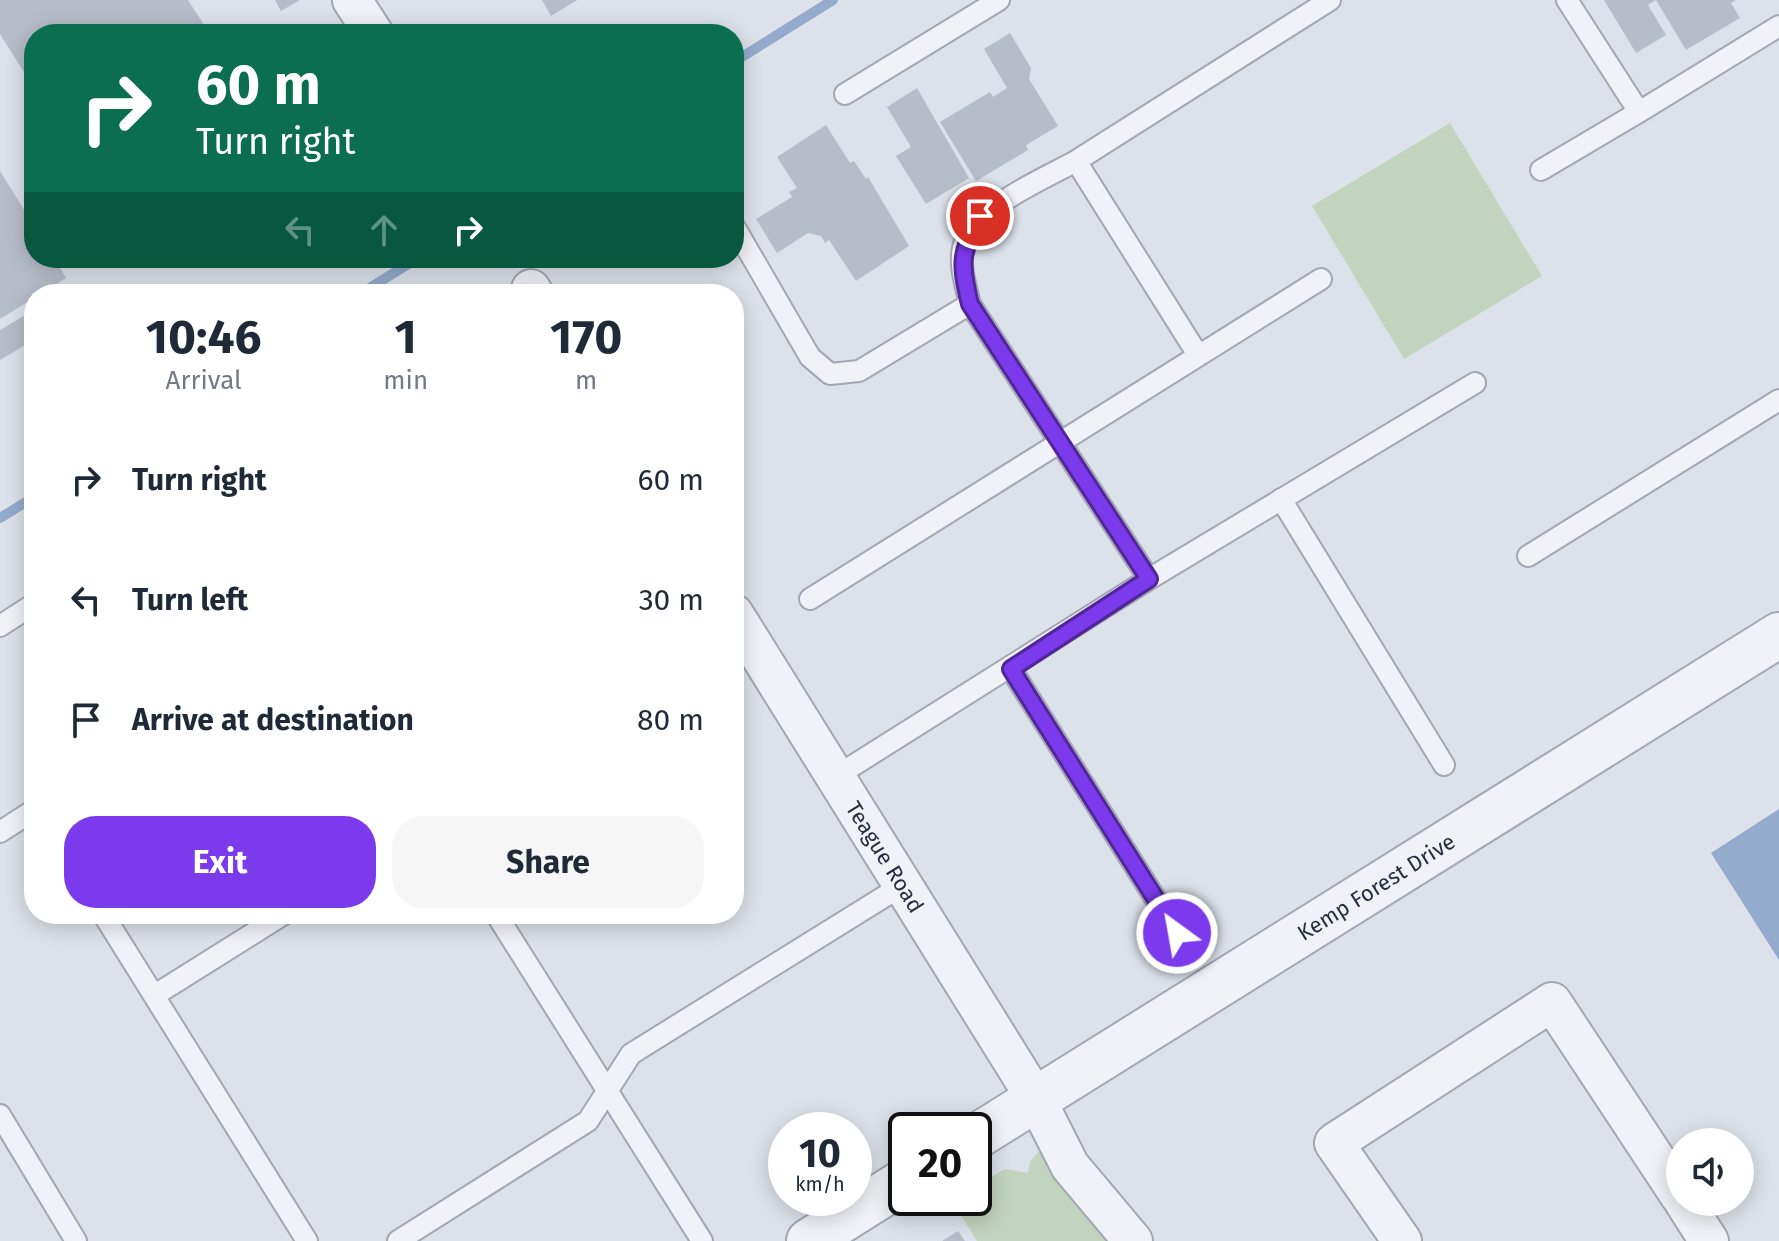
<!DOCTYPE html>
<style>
:root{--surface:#fff;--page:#f6f6f7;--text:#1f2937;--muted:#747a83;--accent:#7c3aed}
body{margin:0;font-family:"Fira Sans",sans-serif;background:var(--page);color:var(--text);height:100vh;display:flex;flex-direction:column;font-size:30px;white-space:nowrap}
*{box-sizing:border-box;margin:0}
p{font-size:26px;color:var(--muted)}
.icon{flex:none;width:44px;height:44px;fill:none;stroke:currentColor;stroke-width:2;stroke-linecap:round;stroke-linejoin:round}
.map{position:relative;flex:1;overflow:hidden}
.side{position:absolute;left:24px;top:284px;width:720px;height:640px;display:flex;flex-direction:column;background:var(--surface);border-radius:32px;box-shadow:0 4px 20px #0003}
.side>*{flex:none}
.guide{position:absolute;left:24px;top:24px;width:720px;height:244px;border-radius:32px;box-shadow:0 4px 20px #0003;background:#0b6e4f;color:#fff;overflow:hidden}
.tools{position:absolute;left:1666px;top:1128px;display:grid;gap:16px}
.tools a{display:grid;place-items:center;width:88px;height:88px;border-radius:50%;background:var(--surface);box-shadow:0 4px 20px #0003;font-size:40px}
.speed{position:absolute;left:768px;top:1112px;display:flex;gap:16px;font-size:40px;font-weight:700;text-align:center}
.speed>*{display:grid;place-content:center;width:104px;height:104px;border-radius:50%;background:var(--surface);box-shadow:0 4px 20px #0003;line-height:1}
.speed small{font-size:20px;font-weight:400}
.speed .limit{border:4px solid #111;border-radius:12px;background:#fff;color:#111}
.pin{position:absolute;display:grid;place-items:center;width:68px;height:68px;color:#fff;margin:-34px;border:4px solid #fff;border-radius:50%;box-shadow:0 2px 8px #0007}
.me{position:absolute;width:88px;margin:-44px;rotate:328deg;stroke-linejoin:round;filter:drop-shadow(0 0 6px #0008)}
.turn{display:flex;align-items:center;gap:28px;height:168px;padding:0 40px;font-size:36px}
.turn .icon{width:104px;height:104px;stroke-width:2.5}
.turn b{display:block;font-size:56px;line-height:68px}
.lanes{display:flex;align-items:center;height:76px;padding:0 40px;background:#0003;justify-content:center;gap:40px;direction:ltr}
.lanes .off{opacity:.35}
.eta{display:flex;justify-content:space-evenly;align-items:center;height:136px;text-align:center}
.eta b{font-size:48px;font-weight:700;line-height:56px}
.cta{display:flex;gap:16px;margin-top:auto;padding:16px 40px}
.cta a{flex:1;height:92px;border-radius:32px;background:var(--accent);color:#fff;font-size:32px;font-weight:700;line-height:92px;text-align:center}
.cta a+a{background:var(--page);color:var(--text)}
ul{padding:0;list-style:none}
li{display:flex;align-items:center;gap:24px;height:120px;padding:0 40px}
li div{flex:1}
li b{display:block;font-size:30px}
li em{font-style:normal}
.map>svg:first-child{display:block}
</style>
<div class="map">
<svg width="1779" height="1241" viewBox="0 0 1779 1241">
<rect width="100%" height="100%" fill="#dde1e9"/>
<!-- green -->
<path fill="#c1d4bd" d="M1450,123L1542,276L1404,359L1312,206Z
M1054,1134L1133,1241H977L952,1201L974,1198V1187L1005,1169L1028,1173L1030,1162Z"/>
<!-- water -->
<path fill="#94abcd" d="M1779,809V960L1711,853Z"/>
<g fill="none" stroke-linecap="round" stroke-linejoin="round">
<!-- stream -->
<path stroke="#94abcd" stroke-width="10" d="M734,62L833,0
M360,294L418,258
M0,518L34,497"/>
</g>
<!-- building -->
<path fill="#b7bcc9" d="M0,0H188L210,34H34V88L0,34Z
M275,0H300L281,11Z
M542,0H577L551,16Z
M1604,0H1656L1648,5L1666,35L1636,53Z
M1656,0H1736L1731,3L1740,18L1686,50Z
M1010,33L1031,68L1029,79L1058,126L1026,145L1028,150L976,181L940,122L990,92L993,97L1007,88L984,49Z
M917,88L969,178L926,204L896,156L911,147L887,107Z
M826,125L850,163L854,161L866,179L868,177L909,246L856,281L829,240L825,243L821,236L808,233L777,253L756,219L792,197L789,192L797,188L777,157Z
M0,171L34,226V258H54L66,278L41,294H34V298L0,319Z
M34,310V340L0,360V330Z
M958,1231L965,1241H942Z"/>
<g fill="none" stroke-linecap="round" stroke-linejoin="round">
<defs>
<path id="service" d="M1567,0L1639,112L1779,26
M845,94L999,0
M1076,161L1330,0
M1541,170L1639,112
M734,226L810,357L830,374L859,371L970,304
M1281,499L1444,765
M1528,556L1779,400
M1149,579L970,304C966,286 959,266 963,248C972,208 1042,180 1076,161L1198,355
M810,599L1321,279
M0,626L34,604
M1011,669L1177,933
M835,777L1149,579L1475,383
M0,832L34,810
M103,914L307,1241
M496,914L702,1241
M155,995L284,914
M0,1115L76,1241
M398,1241L588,1121L631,1054L903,885"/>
<g id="minor">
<path d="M352,0L374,34"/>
<path d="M531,289L534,294"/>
<path id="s1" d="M734,614L1036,1099L1070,1166L1133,1241"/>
<path d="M1684,1202L1709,1241"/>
<path d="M1402,1241L1334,1143L1552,1002L1680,1196"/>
</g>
<g id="tertiary">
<path id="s2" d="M974,1138L1779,635"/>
<path d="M809,1241L906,1180"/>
</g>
</defs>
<!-- service casing -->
<use href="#service" stroke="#a2a7b3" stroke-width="24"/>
<!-- minor casing -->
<use href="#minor" stroke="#a2a7b3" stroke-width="42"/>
<!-- tertiary casing -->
<use href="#tertiary" stroke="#a2a7b3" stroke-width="48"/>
<!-- service -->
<use href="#service" stroke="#f1f2f7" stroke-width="20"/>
<!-- minor -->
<use href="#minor" stroke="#f1f2f7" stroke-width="38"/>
<!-- tertiary -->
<use href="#tertiary" stroke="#f1f2f7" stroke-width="44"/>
</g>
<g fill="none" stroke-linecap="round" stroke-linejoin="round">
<defs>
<path id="route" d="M980,216C960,254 960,263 970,304L1149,579L1011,669L1177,933"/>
</defs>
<!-- route casing -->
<use href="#route" stroke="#51269a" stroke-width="20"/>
<!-- route -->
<use href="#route" stroke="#7c3aed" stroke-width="14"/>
</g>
<g text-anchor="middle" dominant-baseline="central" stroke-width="7" stroke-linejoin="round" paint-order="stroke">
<!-- street labels -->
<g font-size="22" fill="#252d41" stroke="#edf0f6">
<text stroke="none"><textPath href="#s1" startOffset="286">Teague Road</textPath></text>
<text stroke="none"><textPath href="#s2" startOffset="474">Kemp Forest Drive</textPath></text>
</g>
</g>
</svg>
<div class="tools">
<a><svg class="icon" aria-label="sound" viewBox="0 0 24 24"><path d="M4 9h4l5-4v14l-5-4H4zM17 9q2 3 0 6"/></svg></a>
</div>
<div class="speed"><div>10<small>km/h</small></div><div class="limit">20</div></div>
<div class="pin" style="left:980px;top:216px;background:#d93025"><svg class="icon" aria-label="arrive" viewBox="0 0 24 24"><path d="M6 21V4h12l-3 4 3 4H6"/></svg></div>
<svg class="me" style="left:1177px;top:933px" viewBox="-20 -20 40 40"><circle r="17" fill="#7c3aed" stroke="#fff" stroke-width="3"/><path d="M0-11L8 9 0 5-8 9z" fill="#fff"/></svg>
<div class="guide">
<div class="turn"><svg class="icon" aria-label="right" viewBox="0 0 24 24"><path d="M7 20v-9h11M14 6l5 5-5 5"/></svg><div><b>60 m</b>Turn right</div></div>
<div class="lanes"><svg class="icon off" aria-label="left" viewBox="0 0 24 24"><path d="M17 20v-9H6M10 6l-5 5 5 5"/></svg><svg class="icon off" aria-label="ahead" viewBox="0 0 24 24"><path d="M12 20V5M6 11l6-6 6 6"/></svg><svg class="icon" aria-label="right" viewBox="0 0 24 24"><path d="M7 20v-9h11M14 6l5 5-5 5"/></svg></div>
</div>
<section class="side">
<div class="eta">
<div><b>10:46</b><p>Arrival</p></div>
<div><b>1</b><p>min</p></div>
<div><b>170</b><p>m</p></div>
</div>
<ul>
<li><svg class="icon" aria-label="right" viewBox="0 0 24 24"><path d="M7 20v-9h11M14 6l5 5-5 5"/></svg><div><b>Turn right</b></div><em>60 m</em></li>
<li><svg class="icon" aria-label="left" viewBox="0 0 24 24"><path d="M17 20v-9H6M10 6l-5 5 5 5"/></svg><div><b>Turn left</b></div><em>30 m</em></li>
<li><svg class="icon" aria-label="arrive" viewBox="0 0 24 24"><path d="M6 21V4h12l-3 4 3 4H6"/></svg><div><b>Arrive at destination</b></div><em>80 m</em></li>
</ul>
<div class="cta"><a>Exit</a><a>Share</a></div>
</section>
</div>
